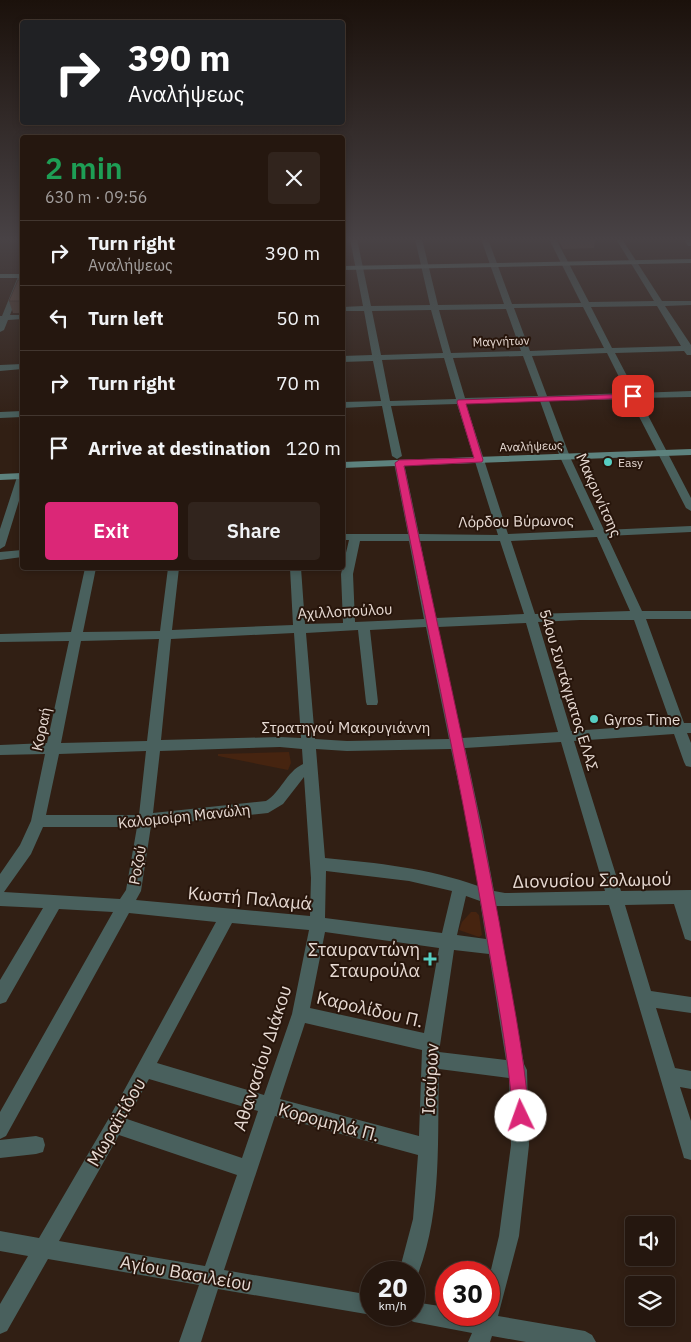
<!DOCTYPE html>
<meta charset="utf-8">
<style>
:root{--surface:#25170f;--page:#31241d;--text:#f1f3f6;--muted:#a39f9e;--line:#42362f;--accent:#db2777}
body{margin:0;font-family:"IBM Plex Sans",sans-serif;background:var(--page);color:var(--text);height:100vh;display:flex;flex-direction:column;font-size:19px;white-space:nowrap}
*{box-sizing:border-box;margin:0}
p{font-size:16px;color:var(--muted)}
.icon{flex:none;width:28px;height:28px;fill:none;stroke:currentColor;stroke-width:2;stroke-linecap:round;stroke-linejoin:round}
.map{position:relative;flex:1;overflow:hidden}
.drawer{position:absolute;left:20px;top:135px;width:325px;height:435px;display:flex;flex-direction:column;background:var(--surface);border-radius:5px;box-shadow:0 2px 8px #0003,0 0 0 1px var(--line)}
.drawer>*{flex:none}
.hud{position:absolute;left:20px;top:20px;width:325px;height:105px;border-radius:5px;box-shadow:0 2px 8px #0003,0 0 0 1px var(--line);background:#202124;color:#fff;overflow:hidden}
.fabs{position:absolute;left:625px;top:1216px;display:grid;gap:10px}
.fabs a{display:grid;place-items:center;width:50px;height:50px;border-radius:5px;background:var(--surface);box-shadow:0 2px 8px #0003,0 0 0 1px var(--line);font-size:25px}
.speed{position:absolute;left:360px;top:1261px;display:flex;gap:10px;font-size:25px;font-weight:700;text-align:center}
.speed>*{display:grid;place-content:center;width:65px;height:65px;border-radius:50%;background:var(--surface);box-shadow:0 2px 8px #0003,0 0 0 1px var(--line);line-height:1}
.speed small{font-size:12px;font-weight:400}
.speed .limit{border:8px solid #d22;background:#fff;color:#111}
.pin{position:absolute;display:grid;place-items:center;width:42px;height:42px;color:#fff;margin:-21px;border-radius:10px;box-shadow:0 2px 8px #0006}
.me{position:absolute;width:55px;margin:-28px;rotate:357deg;stroke-linejoin:round;filter:drop-shadow(0 0 4px #0008)}
.turn{display:flex;align-items:center;gap:18px;height:105px;padding:0 25px;font-size:22px}
.turn .icon{width:65px;height:65px;stroke-width:2.5}
.turn b{display:block;font-size:35px;line-height:42px}
.round{display:grid;place-items:center;flex:none;width:52px;height:52px;border-radius:5px;background:var(--page)}
.overview{display:flex;align-items:center;justify-content:space-between;height:85px;padding:0 25px}
h1{font-size:30px;font-weight:600;line-height:38px;color:#1e9e55}
.cta{display:flex;gap:10px;margin-top:auto;padding:10px 25px}
.cta a{flex:1;height:58px;border-radius:5px;background:var(--accent);color:#fff;font-size:20px;font-weight:600;line-height:58px;text-align:center}
.cta a+a{background:var(--page);color:var(--text)}
ul{padding:0;list-style:none}
li{display:flex;align-items:center;gap:15px;height:65px;padding:0 25px;border-top:1px solid var(--line)}
li div{flex:1}
li b{display:block;font-size:19px}
li em{font-style:normal}
.map>svg:first-child{display:block}
</style>
<div class="map">
<svg width="691" height="1342" viewBox="0 0 691 1342">
<rect width="100%" height="100%" fill="#311f14"/>
<!-- green -->
<path fill="#462410" d="M289,752L291,763L288,770L218,756V754Z
M471,912H476L479,915L482,935L479,937L459,930L462,922Z"/>
<g fill="none" stroke-linecap="round" stroke-linejoin="round">
<!-- street -->
<path fill="#49605d" fill-rule="evenodd" d="M350,239H357L371,306L430,305L415,239H422L438,305L504,304L481,239H488L512,304L581,303L549,239H556L589,302L654,301L616,239H622L662,301H691V305L665,306L691,345V355H687L684,351L615,353L636,393L691,391V397L639,398L691,498V511L686,508L630,399L549,401L570,457L604,530L691,526V532L607,536L642,611H691V619H646L684,723H691V733H687L691,743V767L686,766L684,762L674,734L574,741L621,891L691,890V941L685,939L674,904L625,905L651,991L691,997V1013L656,1008L675,1068L691,1071V1089L680,1087L691,1121V1160L684,1158L682,1151L609,905L496,906L524,1064L527,1070L529,1145L519,1236L498,1316L585,1331L592,1335L596,1342H526L492,1336L490,1342H468L472,1333L414,1322L407,1319L405,1315H414V1302L446,1307V1315H489V1278L499,1236L511,1145L509,1078L439,1069C437,1138 443,1214 416,1279L414,1280V1272H399L413,1219L418,1155L275,1116L224,1270L371,1295L372,1315L218,1289L201,1342H179L199,1285L48,1259L7,1331L0,1334V1304L28,1256L0,1251V1231L39,1238L109,1118L216,922L129,913L6,1136L0,1139V1112L113,912L59,909L6,1002L0,1004V980L43,908L0,906V874L20,845L31,821L45,754L0,755V745L47,743L69,641L0,642V634L71,632L85,568H96L83,632L160,631L168,568H179L172,630L293,625L290,568H301L305,624L343,623L341,574L349,540H342V534H408L394,463L399,460L404,463L419,534L498,535L457,404L391,406L402,456L397,459L392,456L382,406L342,408V402L381,401L373,361L342,362V356L372,355L364,311H342V307L363,306ZM657,306L681,346L612,348L591,307ZM583,307L604,348L530,351L514,308ZM506,309L521,351L451,353L439,310ZM431,310L443,353L381,355L372,311ZM607,353L627,393L547,396L532,356ZM523,356L538,396L465,398L453,358ZM444,358L456,399L390,401L382,360ZM540,401L560,457L594,530L508,534L466,404ZM597,537L630,611L535,614L511,541ZM360,541H409L424,619L355,622L353,574ZM420,541H500L524,614L436,618ZM580,620H634L671,724L571,731L538,622ZM526,623L558,732L462,738L438,627ZM426,627L449,739L347,741L315,739L306,633L358,630L366,702L367,705H377L378,702L370,630ZM294,633L301,738L280,737L161,740L171,639ZM159,639L147,741L61,743L81,641ZM561,742L605,891L505,893L494,891L483,832L465,748ZM280,747L302,749L303,764C286,772 281,792 266,801L153,813L160,751ZM316,749L347,751L451,749L469,832L478,886C428,868 378,863 325,858ZM146,751L139,815H46L59,754ZM304,777L311,878L310,916L136,900L141,891L151,826L268,813L283,804ZM43,827H137L126,890L120,899L4,892L31,854ZM326,871L409,881L452,891L442,933L325,918ZM466,896L480,901L486,939L457,935ZM232,923L309,930L292,1014L264,1095L157,1063ZM325,932L439,948L424,1033L310,1008ZM454,950L489,954L506,1060L439,1052ZM305,1023L422,1050L419,1136L280,1099ZM149,1079L258,1111L242,1158L127,1119ZM119,1135L237,1175L205,1266L59,1241Z
M684,239H691V246H688Z
M19,274H22V284L10,315H22V319L8,320L4,330L0,332V316H2Z
M22,364V369L0,371V365Z
M22,411V417L0,418V412Z
M22,474V491L5,546L0,549V529L17,477Z
M22,550V557L0,560V552Z
M36,1136L43,1138L45,1145L43,1152L36,1154L0,1158V1140Z"/>
<!-- secondary -->
<path fill="#5d827e" fill-rule="evenodd" d="M691,259V263L342,270V266Z
M0,274H22V278H0Z
M691,449V455L342,468V462Z
M22,473V479L0,480V474Z"/>
</g>
<!-- wall -->
<path fill="#513f35" d="M558,239H595L594,248L563,249Z
M22,280V313H13L9,301Z"/>
<!-- building -->
<path fill="#5e493e" stroke="#42332b" d="M18,280H22V301H9Z"/>
<!-- sky -->
<linearGradient id="sky" x2="0" y2="1"><stop stop-color="#1b110b"/><stop offset="0.56" stop-color="#484245"/><stop offset="1" stop-color="#484245" stop-opacity="0"/></linearGradient>
<rect width="691" height="427" fill="url(#sky)"/>
<!-- route -->
<path fill="#db2777" stroke="#8e194d" d="M633,394H636V398L466,404L483,460L482,462L404,466C435,618 471,769 499,921C510,986 524,1050 529,1116L527,1121L521,1124L515,1121L513,1116C508,1050 495,986 484,921C458,767 424,616 395,463L399,460L474,458L457,402L458,400Z"/>
<!-- markers -->
<g fill="#57cec2" stroke="#27150b" stroke-width="2">
<circle cx="608" cy="462" r="5"/>
<circle cx="594" cy="719" r="5"/>
<path d="M427.5 951.5h5v5h5v5h-5v5h-5v-5h-5v-5h5z"/>
</g>
<g text-anchor="middle" dominant-baseline="central" stroke-width="4" stroke-linejoin="round" paint-order="stroke">
<!-- far-street labels -->
<g font-size="12" fill="#e7dad3" stroke="#27150b">
<text transform="translate(501 341) rotate(-2)">Μαγνήτων</text>
<text transform="translate(531 446) rotate(-2)">Αναλήψεως</text>
</g>
<!-- far-poi labels -->
<g font-size="12" fill="#e7dad3" stroke="#27150b" text-anchor="start">
<text x="618" y="462">Easy</text>
</g>
<!-- street labels -->
<g font-size="15" fill="#e7dad3" stroke="#27150b">
<text transform="translate(599 495) rotate(66)">Μακρυνίτσης</text>
<text transform="translate(516 521) rotate(-1)">Λόρδου Βύρωνος</text>
<text transform="translate(345 611) rotate(-3)">Αχιλλοπούλου</text>
<text transform="translate(569 690) rotate(73)">54ου Συντάγματος ΕΛΑΣ</text>
<text x="346" y="727">Στρατηγού Μακρυγιάννη</text>
<text transform="translate(41 729) rotate(-78)">Κοραή</text>
<text transform="translate(184 816) rotate(-6)">Καλομοίρη Μανώλη</text>
<text transform="translate(137 865) rotate(-80)">Ροζού</text>
</g>
<!-- poi labels -->
<g font-size="15" fill="#e7dad3" stroke="#27150b" text-anchor="start">
<text x="604" y="719">Gyros Time</text>
</g>
<!-- near-street labels -->
<g font-size="18" fill="#e7dad3" stroke="#27150b">
<text transform="translate(592 880) rotate(-1)">Διονυσίου Σολωμού</text>
<text transform="translate(250 898) rotate(5)">Κωστή Παλαμά</text>
<text transform="translate(370 1009) rotate(13)">Καρολίδου Π.</text>
<text transform="translate(262 1058) rotate(-72)">Αθανασίου Διάκου</text>
<text transform="translate(430 1079) rotate(-87)">Ισαύρων</text>
<text transform="translate(116 1122) rotate(-60)">Μωραϊτίδου</text>
<text transform="translate(329 1122) rotate(15)">Κορομηλά Π.</text>
<text transform="translate(186 1273) rotate(10)">Αγίου Βασιλείου</text>
</g>
<!-- near-poi labels -->
<g font-size="18" fill="#e7dad3" stroke="#27150b" text-anchor="end">
<text x="420" y="949">Σταυραντώνη<tspan x="420" dy="21">Σταυρούλα</tspan></text>
</g>
</g>
</svg>
<div class="fabs">
<a><svg class="icon" aria-label="sound" viewBox="0 0 24 24"><path d="M4 9h4l5-4v14l-5-4H4zM17 9q2 3 0 6"/></svg></a>
<a><svg class="icon" aria-label="layers" viewBox="0 0 24 24"><path d="M12 4l9 5-9 5-9-5zM3 14l9 5 9-5"/></svg></a>
</div>
<div class="speed"><div>20<small>km/h</small></div><div class="limit">30</div></div>
<div class="pin" style="left:633px;top:396px;background:#d93025"><svg class="icon" aria-label="arrive" viewBox="0 0 24 24"><path d="M6 21V4h12l-3 4 3 4H6"/></svg></div>
<svg class="me" style="left:521px;top:1116px" viewBox="-20 -20 40 40"><circle r="19" fill="#fff"/><path d="M0-13L10 11 0 6-10 11z" fill="#db2777"/></svg>
<div class="hud">
<div class="turn"><svg class="icon" aria-label="right" viewBox="0 0 24 24"><path d="M7 20v-9h11M14 6l5 5-5 5"/></svg><div><b>390 m</b>Αναλήψεως</div></div>
</div>
<section class="drawer">
<div class="overview"><div><h1>2 min</h1><p>630 m · 09:56</p></div><a class="round"><svg class="icon" aria-label="close" viewBox="0 0 24 24"><path d="M6 6l12 12M18 6L6 18"/></svg></a></div>
<ul>
<li><svg class="icon" aria-label="right" viewBox="0 0 24 24"><path d="M7 20v-9h11M14 6l5 5-5 5"/></svg><div><b>Turn right</b><p>Αναλήψεως</p></div><em>390 m</em></li>
<li><svg class="icon" aria-label="left" viewBox="0 0 24 24"><path d="M17 20v-9H6M10 6l-5 5 5 5"/></svg><div><b>Turn left</b></div><em>50 m</em></li>
<li><svg class="icon" aria-label="right" viewBox="0 0 24 24"><path d="M7 20v-9h11M14 6l5 5-5 5"/></svg><div><b>Turn right</b></div><em>70 m</em></li>
<li><svg class="icon" aria-label="arrive" viewBox="0 0 24 24"><path d="M6 21V4h12l-3 4 3 4H6"/></svg><div><b>Arrive at destination</b></div><em>120 m</em></li>
</ul>
<div class="cta"><a>Exit</a><a>Share</a></div>
</section>
</div>
